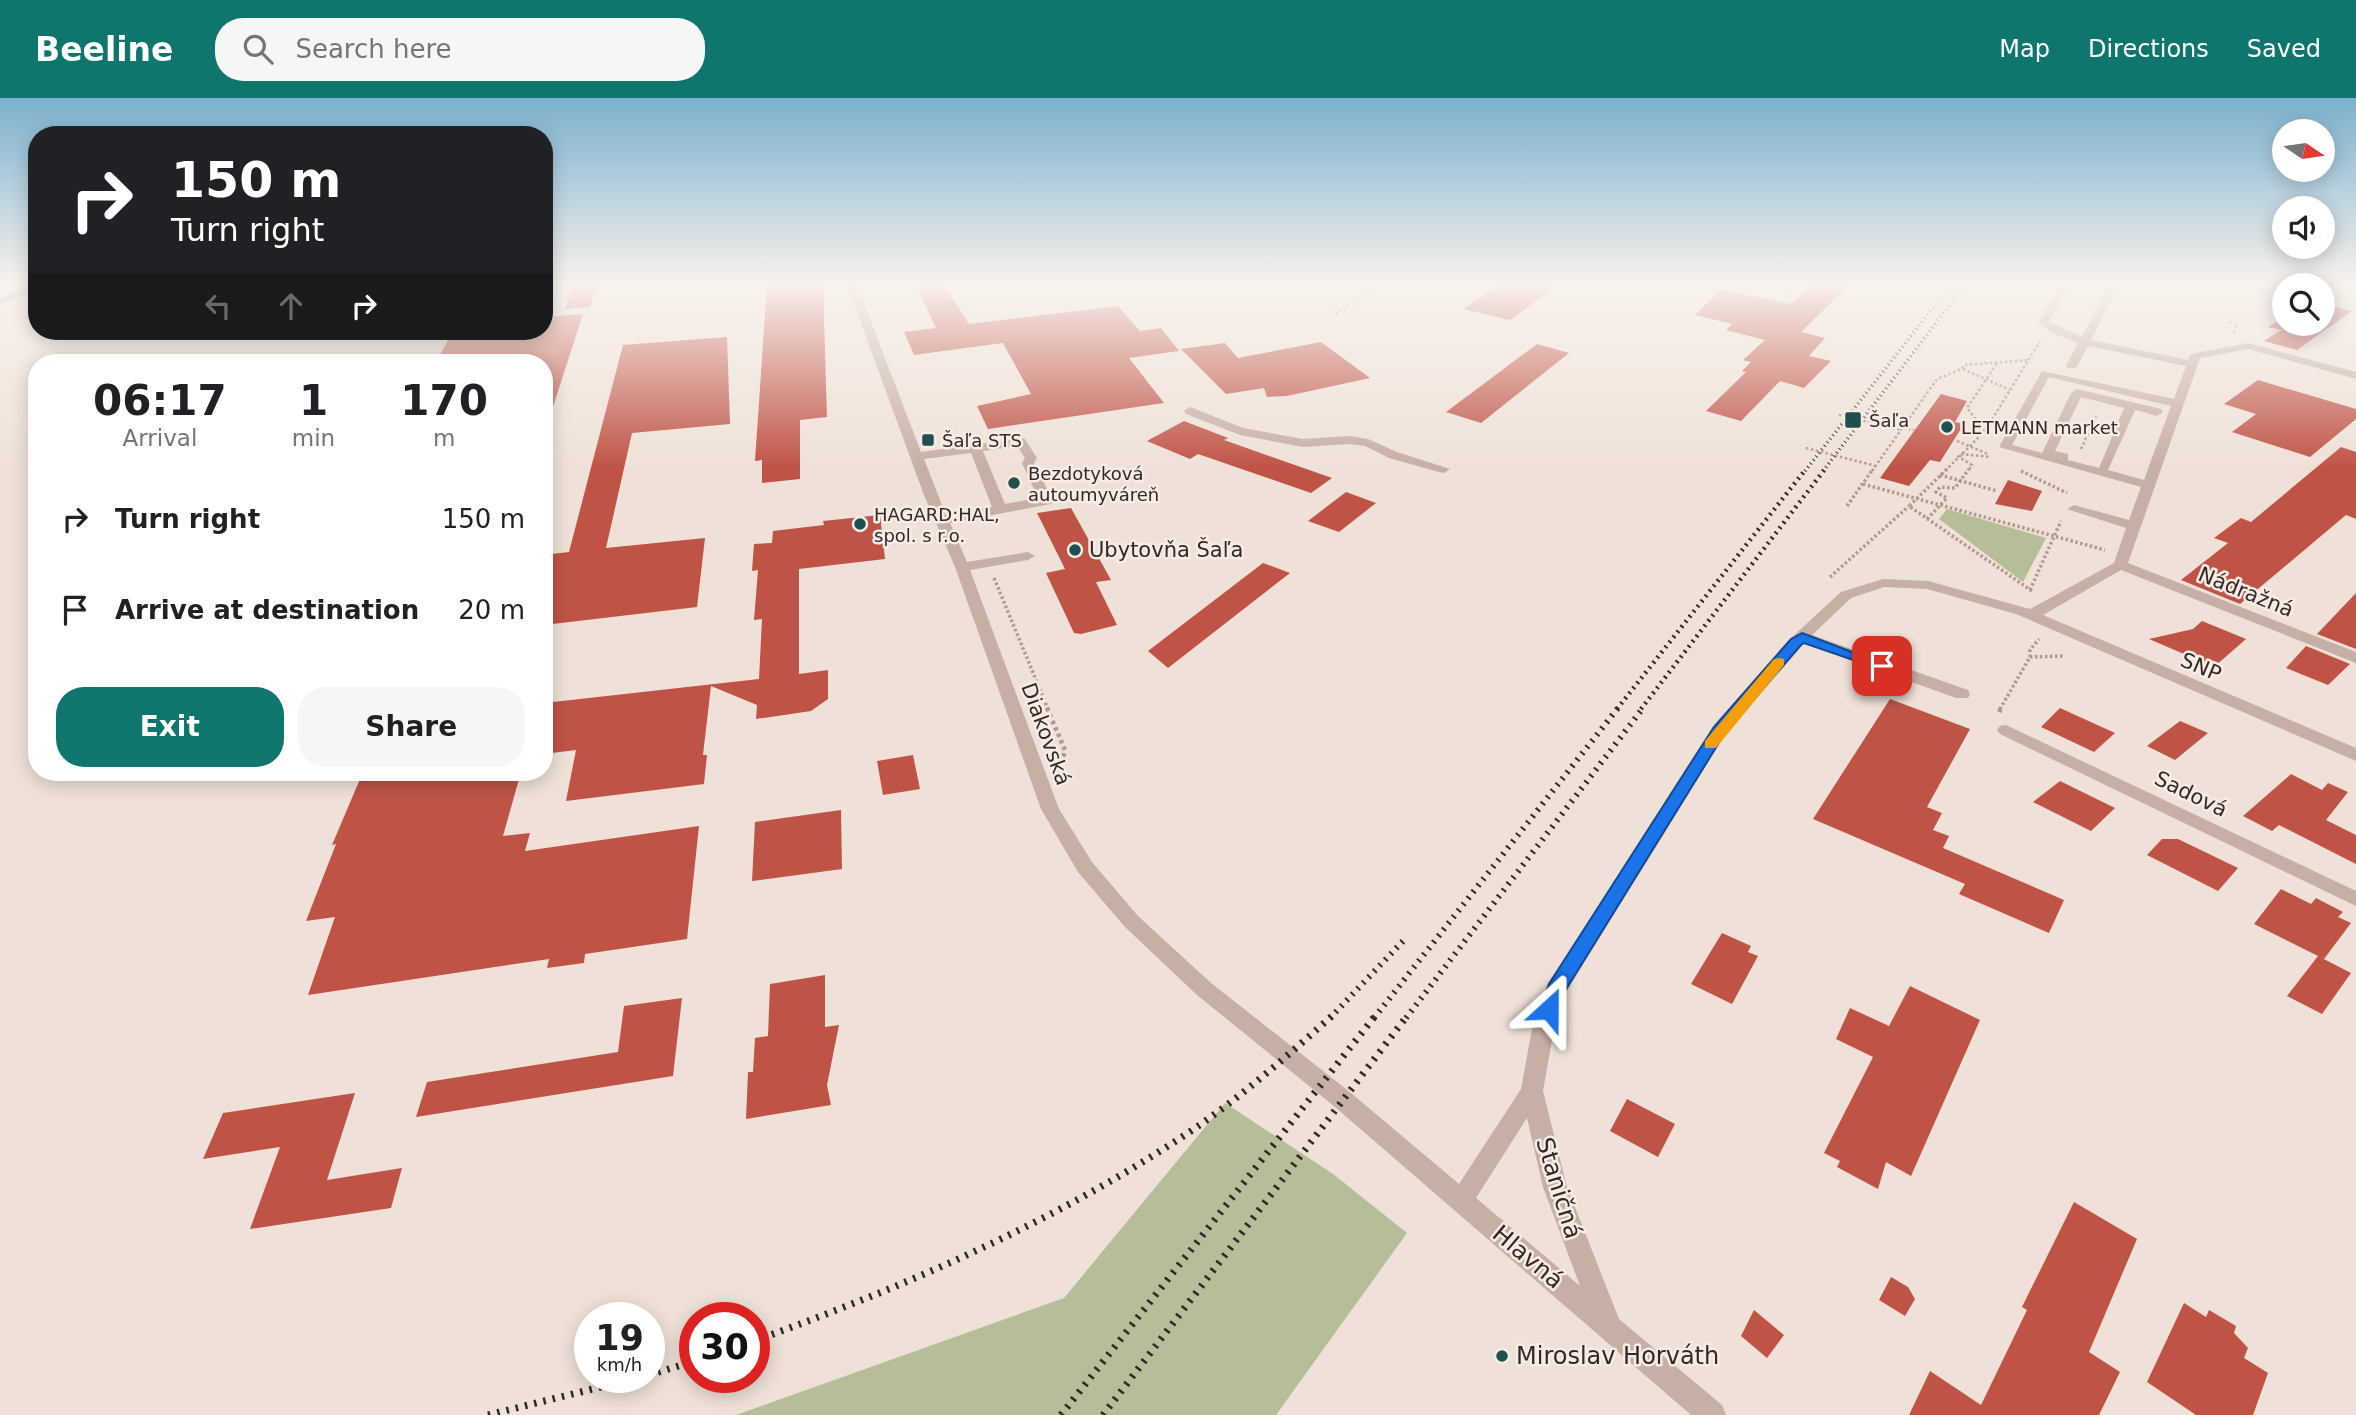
<!DOCTYPE html>
<meta charset="utf-8">
<style>
:root{--surface:#fff;--page:#f6f6f6;--text:#202124;--muted:#757577;--accent:#0f766e}
body{margin:0;font-family:"DejaVu Sans",sans-serif;background:var(--page);color:var(--text);height:100vh;display:flex;flex-direction:column;font-size:26px;white-space:nowrap}
*{box-sizing:border-box;margin:0}
p{font-size:23px;color:var(--muted)}
.icon{flex:none;width:38px;height:38px;fill:none;stroke:currentColor;stroke-width:2;stroke-linecap:round;stroke-linejoin:round}
.map{position:relative;flex:1;overflow:hidden}
.side{position:absolute;left:28px;top:256px;width:525px;height:427px;display:flex;flex-direction:column;background:var(--surface);border-radius:28px;box-shadow:0 4px 18px #0003}
.side>*{flex:none}
.top-card{position:absolute;left:28px;top:28px;width:525px;height:214px;border-radius:28px;box-shadow:0 4px 18px #0003;background:#202124;color:#fff;overflow:hidden}
.needle{width:46px;rotate:103deg}
.fabs{position:absolute;left:2272px;top:21px;display:grid;gap:14px}
.fabs a{display:grid;place-items:center;width:63px;height:63px;border-radius:50%;background:var(--surface);box-shadow:0 4px 18px #0003;font-size:35px}
.speed{position:absolute;left:574px;top:1204px;display:flex;gap:14px;font-size:35px;font-weight:700;text-align:center}
.speed>*{display:grid;place-content:center;width:91px;height:91px;border-radius:50%;background:var(--surface);box-shadow:0 4px 18px #0003;line-height:1}
.speed small{font-size:18px;font-weight:400}
.speed .limit{border:10px solid #d22;background:#fff;color:#111}
.pin{position:absolute;display:grid;place-items:center;width:60px;height:60px;color:#fff;margin:-30px;border-radius:14px;box-shadow:0 4px 10px #0006}
.me{position:absolute;width:77px;margin:-38px;rotate:24deg;stroke-linejoin:round;filter:drop-shadow(0 0 5px #0008)}
.turn{display:flex;align-items:center;gap:24px;height:147px;padding:0 28px;font-size:32px}
.turn .icon{width:91px;height:91px;stroke-width:2.5}
.turn b{display:block;font-size:49px;line-height:60px}
.lanes{display:flex;align-items:center;height:66px;padding:0 28px;background:#0003;justify-content:center;gap:35px;direction:ltr}
.lanes .off{opacity:.35}
.eta{display:flex;justify-content:space-evenly;align-items:center;height:119px;text-align:center}
.eta b{font-size:42px;font-weight:800;line-height:49px}
.cta{display:flex;gap:14px;margin-top:auto;padding:14px 28px}
.cta a{flex:1;height:80px;border-radius:28px;background:var(--accent);color:#fff;font-size:28px;font-weight:800;line-height:80px;text-align:center}
.cta a+a{background:var(--page);color:var(--text)}
ul{padding:0;list-style:none}
li{display:flex;align-items:center;gap:21px;height:91px;padding:0 28px}
li div{flex:1}
li b{display:block;font-size:26px}
li em{font-style:normal}
header{display:flex;align-items:center;gap:42px;box-sizing:border-box;height:98px;padding:0 35px;background:var(--accent);color:#fff}
header strong{font-size:33px}
nav{display:flex;gap:38px;margin-inline-start:auto;font-size:24px}
.search{width:490px;height:63px;background:var(--page);display:flex;align-items:center;gap:18px;box-sizing:border-box;padding:0 24px;border-radius:28px;color:var(--muted);font-size:26px}
.map>svg:first-child{display:block}
</style>
<header>
<strong>Beeline</strong>
<div class="search"><svg class="icon" aria-label="search" viewBox="0 0 24 24"><circle cx="10" cy="10" r="6"/><path d="M15 15l6 6"/></svg>Search here</div>
<nav><a>Map</a><a>Directions</a><a>Saved</a></nav>
</header>
<div class="map">
<svg width="2356" height="1317" viewBox="0 0 2356 1317">
<rect width="100%" height="100%" fill="#efe1d7"/>
<!-- green -->
<path fill="#b5bd99" d="M1947,411L2046,440L2023,484L1939,421Z
M1225,1005L1333,1076L1407,1135L1276,1317H736L1064,1200Z"/>
<g fill="none" stroke-linecap="round" stroke-linejoin="round">
<!-- stream -->
<path stroke="#78aaa6" stroke-width="6" d="M0,203L37,189"/>
</g>
<!-- building -->
<path fill="#bf5346" d="M573,187H597L590,209L565,211Z
M767,187H823L827,319L800,322V381L762,385V362L755,363Z
M916,187H944L969,226L1118,208L1140,233L1161,230L1179,253L1129,260L1164,305L988,331L977,308L1031,296L1003,245L914,257L904,234L936,230Z
M1499,187H1558L1510,222L1463,211Z
M1812,187H1849L1801,234L1825,240L1809,258L1831,263L1804,290L1780,283L1741,323L1706,313L1746,274L1742,273L1751,264L1743,262L1765,242L1726,232L1732,226L1695,217L1721,192L1791,206Z
M2322,206L2352,213L2297,252L2264,243L2281,232L2268,229L2284,219V226H2322Z
M583,216L549,321L544,320V264H436L453,233H544V219Z
M727,239L730,326L632,335L606,450L705,440L697,509L544,527V457L569,454L623,247Z
M1321,244L1370,280L1287,298L1267,299L1264,290L1226,296L1181,251L1225,245L1238,260Z
M1537,246L1569,255L1481,325L1446,314Z
M2258,282L2356,311V321L2310,359L2232,334L2256,316L2224,306Z
M1941,296L1967,303L1955,324L1964,326L1940,364L1930,362L1909,388L1880,380Z
M1184,323L1228,340L1224,342L1332,380L1311,395L1198,356L1190,361L1147,343Z
M2341,349L2356,354V421L2346,417L2240,506L2181,482L2228,445L2214,440L2241,420L2251,424Z
M2008,382L2042,393L2032,413L1995,406Z
M1346,394L1376,405L1339,434L1308,423Z
M1071,410L1111,482L1096,484L1117,527L1081,536L1074,535L1046,475L1065,471L1037,415Z
M880,417L885,461L799,471V576L828,572V601L811,613L756,621L757,607L711,588L703,657H707L704,686L566,703L576,652L544,656V605L759,581L762,521L754,522L758,472L752,473L754,446L772,445L773,433L824,427L823,423Z
M1263,465L1290,475L1168,570L1148,553Z
M2356,495V551L2317,536Z
M2202,523L2246,541L2214,569L2149,541L2193,531Z
M2306,548L2350,566L2328,587L2286,570Z
M1890,601L1970,631L1927,709L1942,715L1933,732L1949,738L1943,750L2064,802L2049,835L1959,796L1965,786L1813,721Z
M2060,610L2115,635L2094,654L2041,629Z
M2180,623L2208,635L2175,662L2147,648Z
M913,657L920,691L883,697L877,663Z
M363,674H521L503,738L530,735L525,753L699,728L687,841L585,856L584,865L547,870L549,861L308,897L335,819L306,823L336,746L332,747Z
M2291,676L2322,692L2328,685L2348,694L2326,722L2356,737V766L2279,727L2272,733L2243,718Z
M2060,683L2115,710L2091,733L2033,704Z
M841,712L842,771L752,783L755,724Z
M2162,741H2178L2238,770L2218,793L2147,757Z
M2281,791L2311,806L2316,800L2343,814L2338,819L2351,825L2324,861L2254,826Z
M1722,835L1751,848L1748,854L1758,858L1732,906L1691,886Z
M2318,858L2351,875L2322,916L2287,898Z
M825,877V929L839,927L827,987L831,1007L746,1021L748,974H753L755,940L768,938L770,886Z
M1910,888L1980,922L1911,1078L1886,1064L1878,1091L1837,1069L1840,1063L1824,1055L1873,959L1836,941L1850,910L1889,928Z
M682,900L673,978L416,1019L427,984L618,954L624,908Z
M355,995L327,1082L402,1070L391,1110L250,1131L280,1049L203,1061L223,1015Z
M1627,1001L1675,1026L1658,1059L1610,1033Z
M2074,1104L2137,1141L2089,1254L2120,1274L2099,1317H1909L1930,1273L1981,1307L2027,1212L2022,1209Z
M1891,1179L1908,1189L1915,1201L1905,1218L1879,1202Z
M2184,1205L2206,1219L2209,1212L2236,1228L2234,1235L2248,1250L2244,1260L2268,1275L2253,1317H2196L2147,1284Z
M1754,1212L1784,1237L1767,1260L1741,1238Z"/>
<g fill="none" stroke-linecap="round" stroke-linejoin="round">
<!-- path-far2 -->
<path stroke="#b2998f" stroke-width="2.5" stroke-dasharray="2.5 2.5" stroke-linecap="butt" d="M33,200L37,199
M2229,224L2237,226L2234,235
M1963,271L2010,292
M1839,317L1901,332
M1903,330L1914,332
M1985,333L1967,310L1997,265
M1957,343L1988,356
M1806,350L1876,368
M2081,351L2096,318
M1961,356L1991,359
M1957,358L1972,367L1968,373
M1872,373L1937,281L1962,271L1964,267L2028,262
M1945,373L1985,333L2040,243"/>
<!-- path-far1 -->
<path stroke="#b2998f" stroke-width="3.5" stroke-dasharray="2.5 2.5" stroke-linecap="butt" d="M1947,371L1909,408L2032,493
M2021,373L2067,395
M1940,377L1997,393
M1863,386L2105,452
M1847,408L1873,371
M1927,421L1947,400L1936,394L1940,389L1955,390L1969,371
M1830,479L1909,408
M994,480L1048,611
M2030,492L2061,423
M2030,559V552L2039,541
M2000,611L2030,559L2063,558"/>
<!-- path -->
<path stroke="#b2998f" stroke-width="4.5" stroke-dasharray="3.5 3.5" stroke-linecap="butt" d="M1047,610L1065,652L1060,673
M1999,614L2001,610"/>
<!-- minor -->
<path fill="#c6afa5" fill-rule="evenodd" d="M847,187H857L921,354L1021,340L1025,341L1037,360L1034,365L1053,403L1051,406L950,425L967,464L1028,454L1035,458L1028,462L970,472L1059,711L1092,764L1138,818L1211,885L1351,995L1459,1086L1521,991L1532,931L1549,886L1713,628L1790,541L1841,494L1883,481L1928,483L2030,511L2114,465L2126,430L2067,411L2074,407L2129,422L2141,389L1999,349L2042,273L2174,301L2186,268L2088,248L2076,270H2068L2066,268L2078,245L2052,235L2038,225L2061,187H2071L2049,224L2082,239L2109,187H2119L2091,242L2096,243L2188,262L2191,256L2248,245L2356,274V281L2248,251L2200,260L2128,465L2356,554V565L2121,472L2043,517L2356,650V663L2016,516L1927,491L1884,489L1851,500L1812,537L1968,592L1970,596L1968,600H1956L1804,545L1802,547L1726,635L1566,894L1554,931L1543,993L1567,1089L1619,1221L1722,1307L1726,1317H1691L1335,1009L1197,897L1124,828L1078,774L1041,711L955,469L924,397ZM2049,279L2171,308L2144,382L2108,372L2135,312L2157,318L2163,314L2161,311L2077,291L2071,295L2042,355L2012,347ZM2081,299L2124,310L2099,370L2068,362V356L2055,353ZM1017,348L1025,360L1022,365L1038,400L1005,406L983,353ZM971,355L992,409L946,417L924,361ZM1527,1020L1543,1089L1580,1188L1476,1100Z
M1190,309L1243,330L1303,341L1349,338L1368,341L1397,354L1450,371L1444,375L1439,374L1389,360L1365,348L1349,346L1303,349L1240,337L1186,316L1184,313Z
M2006,627L2356,793V808L2000,636L1997,632L2000,628Z"/>
<!-- rail-far3 -->
<path stroke="#322825" stroke-width="3.5" stroke-dasharray="1 3.5" stroke-linecap="butt" d="M1791,194L1798,187
M1336,215L1382,187
M1805,373L1951,187
M1823,373L1965,187"/>
<!-- rail-far2 -->
<path stroke="#322825" stroke-width="4.5" stroke-dasharray="2 4.5" stroke-linecap="butt" d="M1617,611L1806,371
M1641,611L1825,371"/>
<!-- rail-far1 -->
<path stroke="#322825" stroke-width="6" stroke-dasharray="2 6" stroke-linecap="butt" d="M1330,920L1405,841
M1374,920L1618,610
M1406,920L1643,610"/>
<!-- rail -->
<path stroke="#322825" stroke-width="7" stroke-dasharray="2.5 7" stroke-linecap="butt" d="M754,1243C906,1188 1053,1125 1188,1035C1240,1000 1286,959 1332,918
M649,1277L695,1263
M488,1317L641,1279
M1061,1317L1375,918
M1103,1317L1407,918"/>
</g>
<!-- sky -->
<linearGradient id="sky" x2="0" y2="1"><stop stop-color="#7bb0ce"/><stop offset="0.5" stop-color="#f8f2ed"/><stop offset="1" stop-color="#f8f2ed" stop-opacity="0"/></linearGradient>
<rect width="2356" height="371" fill="url(#sky)"/>
<!-- route -->
<path fill="#1a73e8" stroke="#114b97" stroke-width="2" d="M1802,535L1889,568L1882,572L1804,545L1801,547L1725,635L1565,893L1556,917H1543L1540,911L1549,886L1714,629L1791,541Z"/>
<!-- slow -->
<path fill="#f59e0b" d="M1779,560L1784,561V567L1716,650H1705V643L1774,561Z"/>
<!-- markers -->
<g fill="#1e514d" stroke="#f7ebe3" stroke-width="2.5">
<rect x="1844" y="313" width="18" height="18" rx="3.5"/>
<circle cx="1947" cy="329" r="7"/>
<rect x="921" y="335" width="14" height="14" rx="3.5"/>
<circle cx="1014" cy="385" r="7"/>
<circle cx="860" cy="426" r="7"/>
<circle cx="1075" cy="452" r="7"/>
<circle cx="1502" cy="1258" r="7"/>
</g>
<g text-anchor="middle" dominant-baseline="central" stroke-width="5" stroke-linejoin="round" paint-order="stroke">
<!-- far-poi labels -->
<g font-size="18" fill="#322825" stroke="#f7ebe3" text-anchor="start">
<text x="1869" y="322">Šaľa</text>
<text x="1961" y="329">LETMANN market</text>
<text x="942" y="342">Šaľa STS</text>
<text x="1028" y="375">Bezdotyková<tspan x="1028" dy="21">autoumyváreň</tspan></text>
<text x="874" y="416">HAGARD:HAL,<tspan x="874" dy="21">spol. s r.o.</tspan></text>
</g>
<!-- poi labels -->
<g font-size="21" fill="#322825" stroke="#f7ebe3" text-anchor="start">
<text x="1089" y="452">Ubytovňa Šaľa</text>
</g>
<!-- street labels -->
<g font-size="21" fill="#322825" stroke="#f7ebe3">
<text transform="translate(2246 494) rotate(22)">Nádražná</text>
<text transform="translate(2201 569) rotate(23)">SNP</text>
<text transform="translate(1046 636) rotate(70)">Diakovská</text>
<text transform="translate(2191 696) rotate(26)">Sadová</text>
</g>
<!-- near-street labels -->
<g font-size="24" fill="#322825" stroke="#f7ebe3">
<text transform="translate(1559 1090) rotate(73)">Staničná</text>
<text transform="translate(1528 1159) rotate(40)">Hlavná</text>
</g>
<!-- near-poi labels -->
<g font-size="24" fill="#322825" stroke="#f7ebe3" text-anchor="start">
<text x="1516" y="1258">Miroslav Horváth</text>
</g>
</g>
</svg>
<div class="fabs">
<a><svg class="needle" viewBox="-14 -14 28 28"><path d="M0-13l5 13h-10z" fill="#e53935"/><path d="M0 13l5-13h-10z" fill="#757577"/></svg></a>
<a><svg class="icon" aria-label="sound" viewBox="0 0 24 24"><path d="M4 9h4l5-4v14l-5-4H4zM17 9q2 3 0 6"/></svg></a>
<a><svg class="icon" aria-label="search" viewBox="0 0 24 24"><circle cx="10" cy="10" r="6"/><path d="M15 15l6 6"/></svg></a>
</div>
<div class="speed"><div>19<small>km/h</small></div><div class="limit">30</div></div>
<div class="pin" style="left:1882px;top:568px;background:#d93025"><svg class="icon" aria-label="arrive" viewBox="0 0 24 24"><path d="M6 21V4h12l-3 4 3 4H6"/></svg></div>
<svg class="me" style="left:1549px;top:911px" viewBox="-20 -20 40 40"><path d="M0-17L14 15 0 8-14 15z" fill="#1a73e8" stroke="#fff" stroke-width="4"/></svg>
<div class="top-card">
<div class="turn"><svg class="icon" aria-label="right" viewBox="0 0 24 24"><path d="M7 20v-9h11M14 6l5 5-5 5"/></svg><div><b>150 m</b>Turn right</div></div>
<div class="lanes"><svg class="icon off" aria-label="left" viewBox="0 0 24 24"><path d="M17 20v-9H6M10 6l-5 5 5 5"/></svg><svg class="icon off" aria-label="ahead" viewBox="0 0 24 24"><path d="M12 20V5M6 11l6-6 6 6"/></svg><svg class="icon" aria-label="right" viewBox="0 0 24 24"><path d="M7 20v-9h11M14 6l5 5-5 5"/></svg></div>
</div>
<section class="side">
<div class="eta">
<div><b>06:17</b><p>Arrival</p></div>
<div><b>1</b><p>min</p></div>
<div><b>170</b><p>m</p></div>
</div>
<ul>
<li><svg class="icon" aria-label="right" viewBox="0 0 24 24"><path d="M7 20v-9h11M14 6l5 5-5 5"/></svg><div><b>Turn right</b></div><em>150 m</em></li>
<li><svg class="icon" aria-label="arrive" viewBox="0 0 24 24"><path d="M6 21V4h12l-3 4 3 4H6"/></svg><div><b>Arrive at destination</b></div><em>20 m</em></li>
</ul>
<div class="cta"><a>Exit</a><a>Share</a></div>
</section>
</div>
